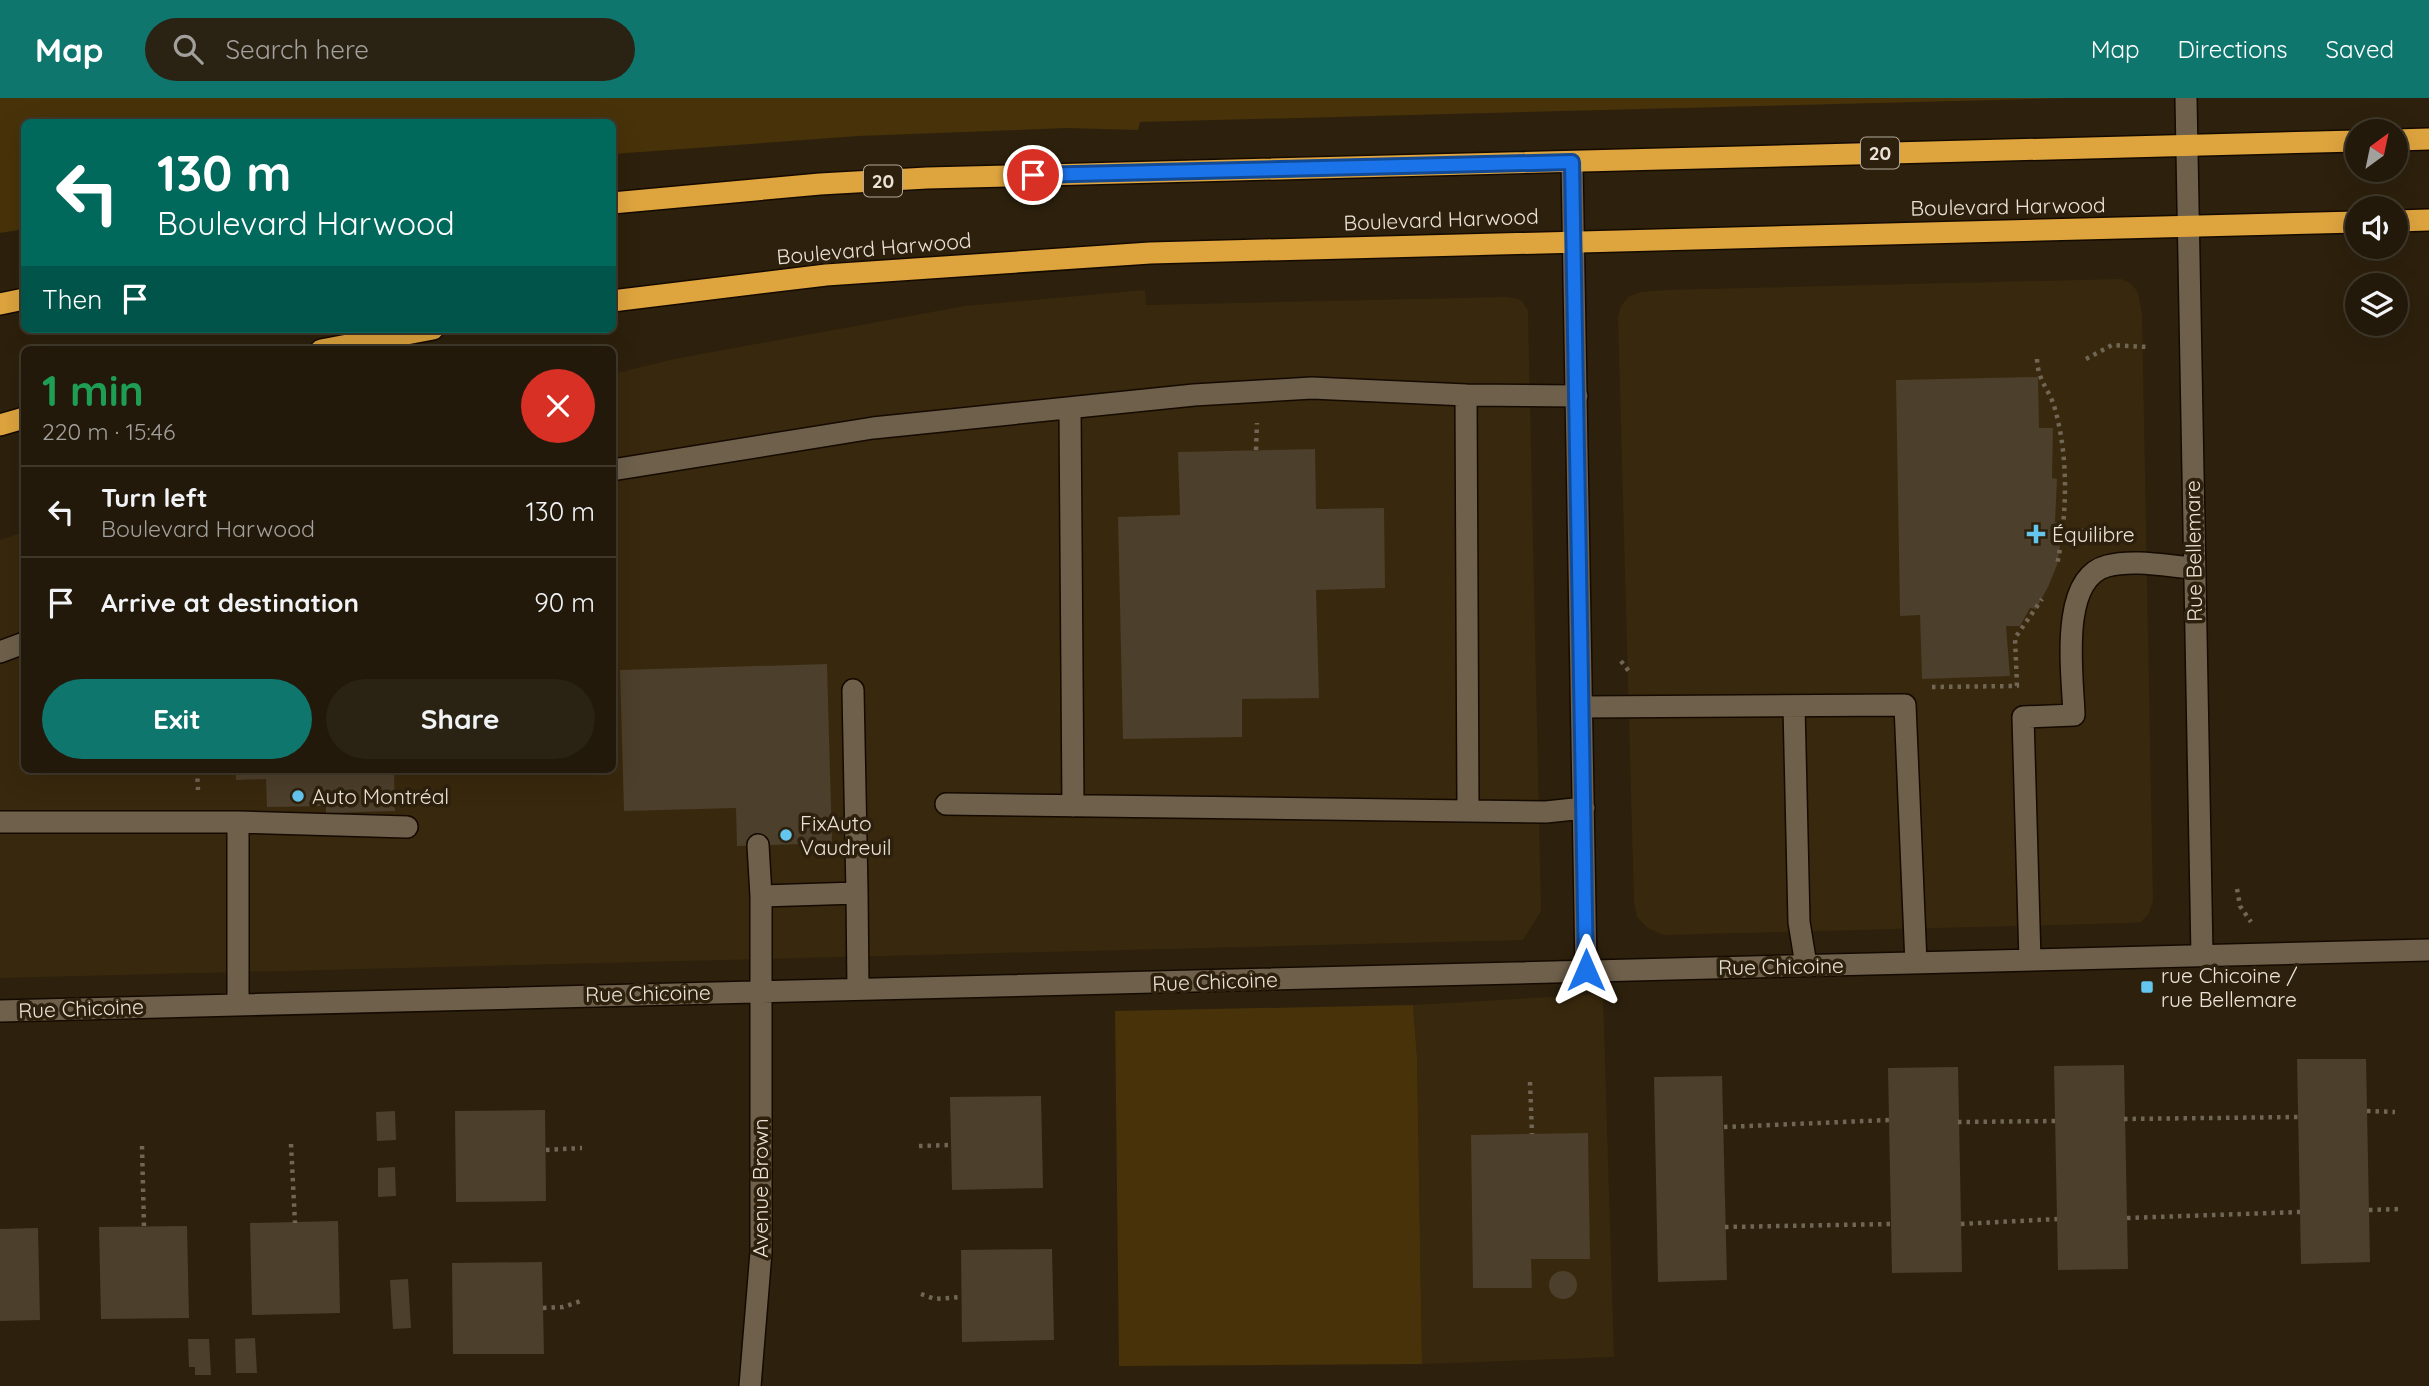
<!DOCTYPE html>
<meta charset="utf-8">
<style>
:root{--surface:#22190a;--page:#2a2213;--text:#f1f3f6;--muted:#a2a09c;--line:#3f382b;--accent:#0f766e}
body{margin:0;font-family:Quicksand,sans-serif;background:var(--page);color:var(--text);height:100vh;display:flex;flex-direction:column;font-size:26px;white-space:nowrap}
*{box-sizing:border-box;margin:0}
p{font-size:23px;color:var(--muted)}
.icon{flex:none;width:38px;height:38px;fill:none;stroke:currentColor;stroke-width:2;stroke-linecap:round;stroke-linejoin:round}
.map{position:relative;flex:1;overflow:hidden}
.panel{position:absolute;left:21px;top:248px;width:595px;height:427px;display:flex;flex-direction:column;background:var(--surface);border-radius:10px;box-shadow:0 7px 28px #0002,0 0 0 2px var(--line)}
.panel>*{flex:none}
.guide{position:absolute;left:21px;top:21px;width:595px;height:214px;border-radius:10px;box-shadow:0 7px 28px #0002,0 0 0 2px var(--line);background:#00695c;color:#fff;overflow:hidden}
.needle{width:46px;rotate:33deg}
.buttons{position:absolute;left:2345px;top:21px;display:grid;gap:14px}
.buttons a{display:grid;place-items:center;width:63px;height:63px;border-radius:50%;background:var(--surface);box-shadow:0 7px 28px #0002,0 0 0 2px var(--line);font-size:35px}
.pin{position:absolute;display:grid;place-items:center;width:60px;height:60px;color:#fff;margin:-30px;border:4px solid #fff;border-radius:50%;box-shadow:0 2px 7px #0007}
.me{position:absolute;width:77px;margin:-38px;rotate:0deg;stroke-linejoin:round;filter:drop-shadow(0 0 5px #0008)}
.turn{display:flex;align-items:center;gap:24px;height:147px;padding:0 21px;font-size:32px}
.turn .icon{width:91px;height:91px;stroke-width:2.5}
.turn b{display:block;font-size:49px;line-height:60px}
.then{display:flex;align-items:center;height:66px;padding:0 21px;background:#0003;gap:14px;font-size:26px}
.round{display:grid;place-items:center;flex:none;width:74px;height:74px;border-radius:37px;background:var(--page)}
.head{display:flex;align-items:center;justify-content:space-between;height:119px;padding:0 21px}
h1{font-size:42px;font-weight:800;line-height:52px;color:#1e9e55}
.button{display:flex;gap:14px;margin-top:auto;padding:14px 21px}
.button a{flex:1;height:80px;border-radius:42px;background:var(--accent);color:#fff;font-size:28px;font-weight:800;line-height:80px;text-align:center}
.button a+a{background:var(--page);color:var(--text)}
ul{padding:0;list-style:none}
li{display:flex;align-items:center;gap:21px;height:91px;padding:0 21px;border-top:2px solid var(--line)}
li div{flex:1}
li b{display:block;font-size:26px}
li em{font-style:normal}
header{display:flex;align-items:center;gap:42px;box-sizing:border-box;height:98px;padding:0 35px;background:var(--accent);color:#fff}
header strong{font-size:33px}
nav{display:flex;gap:38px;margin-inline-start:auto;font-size:24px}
.search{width:490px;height:63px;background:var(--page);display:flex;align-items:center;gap:18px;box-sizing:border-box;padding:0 24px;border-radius:38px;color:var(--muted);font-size:26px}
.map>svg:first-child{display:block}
</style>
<header>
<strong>Map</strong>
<div class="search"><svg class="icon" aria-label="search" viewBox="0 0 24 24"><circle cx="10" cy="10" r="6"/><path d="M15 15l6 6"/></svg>Search here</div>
<nav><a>Map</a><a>Directions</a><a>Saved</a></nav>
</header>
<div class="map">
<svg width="2429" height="1288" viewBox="0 0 2429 1288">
<rect width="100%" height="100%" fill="#2d210d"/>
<!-- built -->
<path fill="#38280d" d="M2121,181L2130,185L2138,194L2142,217L2153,803L2149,815L2141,824L2128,825L1663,837L1648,830L1637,819L1634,804L1618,218L1621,208L1628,199L1641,194L1665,192Z
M1145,192L1146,207L1508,199L1521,202L1528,213L1541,813L1523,842L0,880V442L24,434V672H612L613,276L674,261L965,208Z
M1603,896L1614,1259L1422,1266L1417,959L1413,907Z"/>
<!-- green -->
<path fill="#483209" d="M0,0H2069L1140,24L1138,32L1067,30L858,38L613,56L612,24H24V131L0,135Z
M1413,907L1417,959L1422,1266L1119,1268L1115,913Z"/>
<!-- building -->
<path fill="#4c3f2b" d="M2038,279L2039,330H2053L2052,380L2057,381L2055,424H2064L2057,467L2048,489L2036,511L2030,510L2020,528H2006L2010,578L1922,581L1920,517L1900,518L1896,282Z
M1315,351L1316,411L1384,410L1385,490L1316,492L1319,600L1242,601V639L1123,641L1118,419L1180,417L1178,354Z
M827,566L832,745L737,748L736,710L624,713L620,572Z
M236,672H394L395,713L326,715V708L267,709L266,681L236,682Z
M2297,961H2366L2370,1164L2301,1166Z
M2124,967L2128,1171L2058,1172L2054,968Z
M1958,969L1962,1174L1892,1175L1888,970Z
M1722,978L1727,1182L1658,1184L1654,979Z
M1041,998L1043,1090L952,1092L950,999Z
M545,1012L546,1103L456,1104L455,1013Z
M395,1013L396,1042L377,1043L376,1014Z
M1588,1035L1590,1161H1531L1532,1190H1473L1471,1037Z
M395,1069L396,1098L378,1099V1070Z
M338,1123L340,1215L252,1217L250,1125Z
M187,1128L189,1220L101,1221L99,1129Z
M38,1130L40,1222L0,1223V1131Z
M1052,1151L1054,1242L962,1244L961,1152Z
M542,1164L544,1256H453L452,1165Z
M1549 1187a14 14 0 1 1 28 0a14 14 0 1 1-28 0Z
M408,1181L411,1230L393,1231L390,1182Z
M255,1240L257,1275H236L235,1241Z
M188,1241H209L211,1277H195V1269H189Z"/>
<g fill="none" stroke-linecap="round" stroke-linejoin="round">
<defs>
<path id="minor" d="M2186,0L2202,857
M1572,64L1586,872
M1577,298L1466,297L1468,713L1546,714L1584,710
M1070,311L1073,708
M612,372L873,330L1194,297L1312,290L1466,297
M0,554L24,545
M853,592L857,795
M1794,608L1799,824L1806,867
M1584,609L1905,607L1916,865
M946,706L1468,713
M0,724H238V905
M238,724L407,729
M758,747L761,798
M2030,862L2023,619L2074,617C2073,579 2058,481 2107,468C2133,461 2167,468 2193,470
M0,913L2429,852
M750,1288L761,1154V798L857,795L858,891"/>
<path id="highway" d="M2396,42L2429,41
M612,105L820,86L927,80L2357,43
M2396,123L2429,122
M612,203L826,177L1150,155L2357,124
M0,206L24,201
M321,252L433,231
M0,327L24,320"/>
</defs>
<!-- minor casing -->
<use href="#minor" stroke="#150a00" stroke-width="24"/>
<!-- highway casing -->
<use href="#highway" stroke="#150a00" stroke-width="24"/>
<!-- path -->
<path stroke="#706655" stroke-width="4.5" stroke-dasharray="3.5 5" stroke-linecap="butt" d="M2037,261C2038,284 2049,290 2055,311C2069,361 2067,417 2057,467
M2086,261L2112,247L2148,249
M1256,352L1257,325
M2063,434L2094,432
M1621,563L1631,576
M1932,589L2017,588L2015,540L2042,501
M197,672L198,692
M2237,791L2240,808L2251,824
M1530,984L1532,1036
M2367,1013L2395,1014
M2124,1021L2298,1019
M1958,1024L2056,1023
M1724,1029L1889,1022
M291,1046L295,1125
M142,1048L144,1129
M919,1048L951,1047
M546,1052L582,1050
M2369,1112L2399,1111
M2127,1120L2300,1114
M1961,1126L2057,1121
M1725,1129L1892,1126
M921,1196L935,1201L962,1199
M543,1210L563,1209L584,1202"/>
<!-- minor -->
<use href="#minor" stroke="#6e604b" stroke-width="21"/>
<!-- highway -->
<use href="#highway" stroke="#dea43e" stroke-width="21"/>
</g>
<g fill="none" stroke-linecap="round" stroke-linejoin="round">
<defs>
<path id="route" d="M1033,77L1572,64L1586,872"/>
</defs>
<!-- route casing -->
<use href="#route" stroke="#114b97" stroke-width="18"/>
<!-- route -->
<use href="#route" stroke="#1a73e8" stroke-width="12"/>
</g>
<!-- markers -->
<g fill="#64c5ee" stroke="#2d210d" stroke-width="2.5">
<path d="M2032.5 425.5h7v7h7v7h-7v7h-7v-7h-7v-7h7z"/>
<circle cx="298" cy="698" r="7"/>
<circle cx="786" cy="737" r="7"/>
<rect x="2140" y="882" width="14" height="14" rx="3.5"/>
</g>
<g text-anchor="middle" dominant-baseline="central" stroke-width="7" stroke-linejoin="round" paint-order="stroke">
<!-- shield labels -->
<g fill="#2d210d" stroke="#b2a99a" stroke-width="2">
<rect x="1861" y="39.5" width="38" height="31" rx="5"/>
<rect x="864" y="67.5" width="38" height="31" rx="5"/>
</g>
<g font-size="19" font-weight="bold" fill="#ebe3d7">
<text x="1880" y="55">20</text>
<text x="883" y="83">20</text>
</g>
<!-- street labels -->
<g font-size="21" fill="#ebe3d7" stroke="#2d210d">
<text transform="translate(2008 108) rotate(-1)">Boulevard Harwood</text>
<text transform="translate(1441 121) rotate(-2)">Boulevard Harwood</text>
<text transform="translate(874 150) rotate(-5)">Boulevard Harwood</text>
<text transform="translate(2193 453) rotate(-91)">Rue Bellemare</text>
<text transform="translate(1781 868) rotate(-1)">Rue Chicoine</text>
<text transform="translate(1215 883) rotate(-2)">Rue Chicoine</text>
<text transform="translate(648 895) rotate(-1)">Rue Chicoine</text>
<text transform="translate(81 910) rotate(-2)">Rue Chicoine</text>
<text transform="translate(760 1090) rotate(-90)">Avenue Brown</text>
</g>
<!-- poi labels -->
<g font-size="21" fill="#ebe3d7" stroke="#2d210d" text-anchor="start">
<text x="2052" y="436">Équilibre</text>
<text x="312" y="698">Auto Montréal</text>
<text x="800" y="725">FixAuto<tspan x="800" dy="24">Vaudreuil</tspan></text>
<text x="2161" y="877">rue Chicoine /<tspan x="2161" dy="24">rue Bellemare</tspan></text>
</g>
</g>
</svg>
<div class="buttons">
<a><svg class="needle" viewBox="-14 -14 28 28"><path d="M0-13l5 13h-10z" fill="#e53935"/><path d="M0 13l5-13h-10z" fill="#a2a09c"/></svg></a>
<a><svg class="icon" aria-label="sound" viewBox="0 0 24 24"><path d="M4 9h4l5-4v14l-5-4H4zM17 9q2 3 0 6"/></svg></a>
<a><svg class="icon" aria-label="layers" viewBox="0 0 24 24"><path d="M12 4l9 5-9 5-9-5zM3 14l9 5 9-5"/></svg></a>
</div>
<div class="pin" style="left:1033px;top:77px;background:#d93025"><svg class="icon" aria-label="arrive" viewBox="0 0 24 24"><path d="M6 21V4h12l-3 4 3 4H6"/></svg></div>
<svg class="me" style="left:1586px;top:872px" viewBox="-20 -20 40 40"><path d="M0-17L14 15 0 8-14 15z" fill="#1a73e8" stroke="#fff" stroke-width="4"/></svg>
<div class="guide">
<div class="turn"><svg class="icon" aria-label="left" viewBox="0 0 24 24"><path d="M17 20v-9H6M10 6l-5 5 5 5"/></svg><div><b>130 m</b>Boulevard Harwood</div></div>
<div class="then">Then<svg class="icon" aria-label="arrive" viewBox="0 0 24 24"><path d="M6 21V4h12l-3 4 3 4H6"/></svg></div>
</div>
<section class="panel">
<div class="head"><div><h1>1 min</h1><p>220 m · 15:46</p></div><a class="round" style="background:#d93025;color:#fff"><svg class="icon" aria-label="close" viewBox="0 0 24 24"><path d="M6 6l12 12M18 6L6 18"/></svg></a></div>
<ul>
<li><svg class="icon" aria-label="left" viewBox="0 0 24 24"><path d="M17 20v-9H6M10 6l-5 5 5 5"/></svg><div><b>Turn left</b><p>Boulevard Harwood</p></div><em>130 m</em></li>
<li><svg class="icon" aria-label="arrive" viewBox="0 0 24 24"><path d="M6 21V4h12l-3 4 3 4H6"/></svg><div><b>Arrive at destination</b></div><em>90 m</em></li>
</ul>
<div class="button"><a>Exit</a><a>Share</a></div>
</section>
</div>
